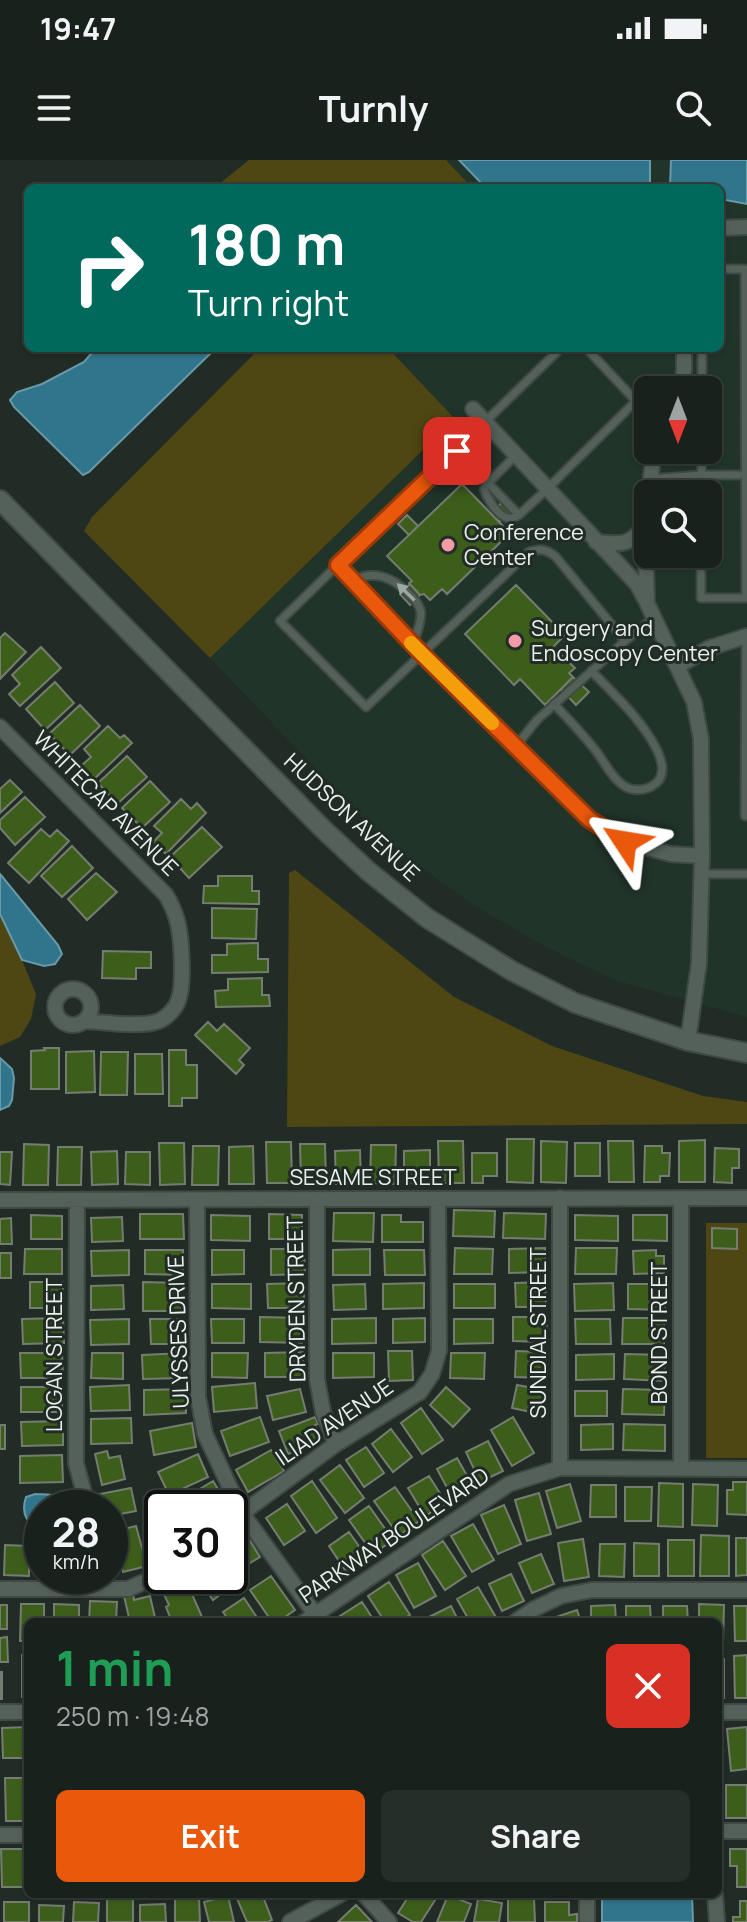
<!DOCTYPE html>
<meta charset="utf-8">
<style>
:root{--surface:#19211c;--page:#262e29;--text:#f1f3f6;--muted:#9fa3a3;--line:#373e3b;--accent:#ea580c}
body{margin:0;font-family:Manrope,sans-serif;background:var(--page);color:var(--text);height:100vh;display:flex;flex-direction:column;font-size:30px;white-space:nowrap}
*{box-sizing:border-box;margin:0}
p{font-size:26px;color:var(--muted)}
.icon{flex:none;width:44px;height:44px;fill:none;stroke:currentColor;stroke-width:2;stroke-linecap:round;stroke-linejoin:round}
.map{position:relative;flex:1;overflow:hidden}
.panel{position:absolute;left:24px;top:1458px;width:698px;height:280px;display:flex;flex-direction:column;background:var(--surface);border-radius:12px;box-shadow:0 2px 6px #0004,0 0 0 2px var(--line)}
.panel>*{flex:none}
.guide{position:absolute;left:24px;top:24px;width:700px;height:168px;border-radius:12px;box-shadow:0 2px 6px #0004,0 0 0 2px var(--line);background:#00695c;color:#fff;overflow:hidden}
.needle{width:52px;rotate:180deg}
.buttons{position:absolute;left:634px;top:216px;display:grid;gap:16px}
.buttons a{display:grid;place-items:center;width:88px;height:88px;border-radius:12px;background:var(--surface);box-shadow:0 2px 6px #0004,0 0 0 2px var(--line);font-size:40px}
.speed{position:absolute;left:24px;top:1330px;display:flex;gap:16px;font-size:40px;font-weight:700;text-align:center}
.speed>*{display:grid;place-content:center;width:104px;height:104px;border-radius:50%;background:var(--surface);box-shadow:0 2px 6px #0004,0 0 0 2px var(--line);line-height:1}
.speed small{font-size:20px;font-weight:400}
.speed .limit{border:4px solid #111;border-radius:12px;background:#fff;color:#111}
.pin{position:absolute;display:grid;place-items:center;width:68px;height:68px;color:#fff;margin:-34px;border-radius:16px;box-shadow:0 4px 12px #0006}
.me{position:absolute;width:88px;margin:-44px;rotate:303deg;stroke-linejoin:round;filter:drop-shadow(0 0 6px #0008)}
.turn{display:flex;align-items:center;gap:28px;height:168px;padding:0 32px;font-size:36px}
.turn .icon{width:104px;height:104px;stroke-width:2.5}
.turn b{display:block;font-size:56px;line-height:68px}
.round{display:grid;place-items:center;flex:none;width:84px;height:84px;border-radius:12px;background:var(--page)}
.summary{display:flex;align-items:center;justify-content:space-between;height:136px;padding:0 32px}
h1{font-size:48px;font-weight:700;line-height:60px;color:#1e9e55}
.primary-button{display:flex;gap:16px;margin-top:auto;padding:16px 32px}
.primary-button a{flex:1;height:92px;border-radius:12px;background:var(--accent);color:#fff;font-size:32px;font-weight:700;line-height:92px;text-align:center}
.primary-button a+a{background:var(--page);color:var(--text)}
.status{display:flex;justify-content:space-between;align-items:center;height:56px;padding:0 40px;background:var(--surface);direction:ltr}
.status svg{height:22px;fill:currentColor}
header{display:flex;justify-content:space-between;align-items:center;height:104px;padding:0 32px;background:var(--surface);font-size:36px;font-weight:700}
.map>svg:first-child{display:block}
</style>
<div class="status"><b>19:47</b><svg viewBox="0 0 49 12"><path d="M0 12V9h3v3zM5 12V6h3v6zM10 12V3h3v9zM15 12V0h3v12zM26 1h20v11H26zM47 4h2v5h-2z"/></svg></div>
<header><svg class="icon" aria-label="menu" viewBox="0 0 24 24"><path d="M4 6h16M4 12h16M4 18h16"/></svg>Turnly<svg class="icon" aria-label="search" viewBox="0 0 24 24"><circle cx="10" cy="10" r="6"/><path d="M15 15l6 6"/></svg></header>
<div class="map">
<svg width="747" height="1762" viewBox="0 0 747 1762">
<rect width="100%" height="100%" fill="#212c26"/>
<!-- built -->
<path fill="#21342a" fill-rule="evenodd" d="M446,0H747V857L617,821L546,787L472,744L385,681L210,498L455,260L388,188H720V28H466V21ZM648,230H708V290H648ZM648,334H708V394H648Z"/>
<!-- green -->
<path fill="#4e4714" d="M249,0H446L466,21V28H214Z
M260,188H388L455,259L210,498L84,371L92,357Z
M295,710L454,837L552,886L703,936L747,942V964L287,967L289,713Z
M0,754L14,781L36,834L31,859L20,877L0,886Z
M706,1063H747V1298H706Z"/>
<!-- water -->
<path fill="#31758c" stroke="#689aa9" stroke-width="2" d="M459,0H650V28H486Z
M671,0H747V44L720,39V28H670Z
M96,188H216L89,312L83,315L14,247L10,240L17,232L42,224L84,202Z
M0,714L58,785L62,794L55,804L44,806L22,800L0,754Z
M0,898L12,909L14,918L12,940L9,946L0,950Z
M35,1334C49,1335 65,1333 71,1348H42V1373C28,1363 20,1355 26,1337Z
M602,1734H692L693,1762H602Z"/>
<!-- building -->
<path fill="#3d5e1b" stroke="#757c70" stroke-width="2" d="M462,324L510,373L447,434L442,429L430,440L424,434L420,435L409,423L412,421L387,396Z
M503,341L512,350L499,362L491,354Z
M407,355L418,366L409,375L398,364Z
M410,424L420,435L410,445L400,434Z
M516,425L565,475L553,487L575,508L569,513L573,517L545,545L520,519L514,525L465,474Z
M5,473L26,492L0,519V478Z
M41,487L61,508L20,546L9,534L20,524L12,515Z
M573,517L589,532L576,545L561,529Z
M55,522L74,543L45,570L26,549Z
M80,545L100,566L70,595L49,574Z
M108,566L120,578L124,575L132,583L93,620L80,607L91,597L84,589Z
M127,596L147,617L117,644L98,623Z
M10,620L22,632L0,653V629Z
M150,621L170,642L142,668L122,648Z
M25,637L45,657L15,685L0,668V660Z
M181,639L191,649L197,643L206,653L166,694L153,682L162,673L154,666Z
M202,667L222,687L189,718L170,697Z
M41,669L50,677L57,670L69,681L29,723L8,703Z
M72,686L93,708L62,737L41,716Z
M96,713L117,732L87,760L68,739Z
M218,716H252V731H259V744L203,743L204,726H218Z
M212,748L257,749L256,779L212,778Z
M258,783V799H268V812L212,813V795H227V784Z
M103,791L151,792V808H136V819L102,818Z
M262,818V835H269L270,846L216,847L215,831L228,830V819Z
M208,862L217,871L224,864L250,888L239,900L244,905L236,914L195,875Z
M44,888H59V929H31V891L45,890Z
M169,890H186V905H197V938H182V946H169Z
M94,891L95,932L66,933V892Z
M101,892H128L127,935H100Z
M135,894H162L163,934H135Z
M507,979H534L533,1023L507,1022Z
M705,980V1022H679V981Z
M438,981H463L464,1023H439Z
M541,981L567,982L566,1023L541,1022Z
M608,981H633L634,1022H609Z
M266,982H291L292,1023H267Z
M159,983H184L185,1024L160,1025Z
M575,983H600V1016H575Z
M24,984L49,985L48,1025H23Z
M300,984H325L326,1023H301Z
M371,985H396L395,1024L370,1023Z
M193,986H219L218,1025H192Z
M253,986L254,1024H229V987Z
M645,986H662V993H670L669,1016H660V1022H644Z
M58,987H82L81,1025H57Z
M715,988L739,989V1008H732V1023L714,1022Z
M360,990L361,1023L336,1024L335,991Z
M430,990V1023H404V991Z
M117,991L118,1024L92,1025L91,992Z
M0,992H12L10,1025L0,1024Z
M126,992H150V1025L125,1024Z
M472,993H497V1016H483V1023H472Z
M454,1050L495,1051L494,1077L453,1076Z
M334,1053H374L373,1082L333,1081Z
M504,1053L546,1054L545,1079L503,1078Z
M140,1054H183L184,1079H140Z
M269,1054L302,1055V1079H269Z
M31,1055L62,1056V1079H31Z
M211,1055L250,1056V1081L211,1080Z
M382,1055H401V1062H423V1082H382Z
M575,1055L618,1056V1081L575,1080Z
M633,1055H667V1081L633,1080Z
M122,1057L123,1081L92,1082L91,1058Z
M11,1058L12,1084H0V1059Z
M712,1068L737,1069V1089L712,1088Z
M455,1088L493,1089L492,1114H454Z
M545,1088V1112L509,1113V1089Z
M576,1088H617L616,1114H575Z
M25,1089H62V1114H24Z
M271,1089H304L305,1114L271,1115Z
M370,1089V1115H333V1090Z
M129,1090V1115L92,1116L91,1091Z
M145,1090H183V1115L145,1114Z
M212,1090H244V1114L212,1115Z
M384,1090H424L425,1115H385Z
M656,1090V1096H664V1113L634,1114L633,1091Z
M0,1093H11V1118H0Z
M30,1122H63V1148H30Z
M143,1122L181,1123V1151H143Z
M545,1122L546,1147H516L515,1123Z
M304,1123V1148H268L267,1124Z
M424,1123V1148L383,1149V1124Z
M613,1123L614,1150L575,1151L574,1124Z
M212,1124H251V1149L212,1148Z
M365,1124L366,1149L334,1150L333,1125Z
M454,1124H495V1148H454Z
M628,1124H665V1150L628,1149Z
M123,1125L124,1149L91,1150V1126Z
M260,1157L303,1158L302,1183L260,1182Z
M513,1157H547L546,1182L513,1181Z
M63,1158L64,1183L23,1184L22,1159Z
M376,1158V1183L332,1184V1159Z
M425,1158V1182L393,1183V1159Z
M623,1158H664V1184H622Z
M129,1159V1184L91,1185L90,1160Z
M150,1159H183V1184H151Z
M211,1159H244V1183H212Z
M454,1159H493V1183L454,1184Z
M575,1159H610L611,1184H576Z
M388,1191H412L413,1220L389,1221Z
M516,1191L546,1192L545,1218L515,1217Z
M303,1192V1217H265V1193Z
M20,1193H62L63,1218H21Z
M92,1193H123V1219L91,1218Z
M183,1193L184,1218L143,1219L142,1195Z
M212,1193H248L247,1218L212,1217Z
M333,1193H374V1217L333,1218Z
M451,1193H485L484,1219L450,1218Z
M614,1194V1219L576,1220V1195Z
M625,1194L665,1195L664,1221L624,1219Z
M255,1223L257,1248L214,1252L212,1227Z
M129,1225L130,1250L91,1251L90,1227Z
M517,1225L545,1230L540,1254L512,1248Z
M21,1227H62V1252H21Z
M446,1227L470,1249L453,1267L430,1245Z
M186,1229V1253L144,1255V1230Z
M300,1229L306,1252L273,1260L267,1236Z
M623,1229L665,1230L664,1255L622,1254Z
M575,1231H607V1256H575Z
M421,1248L443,1280L422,1294L401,1263Z
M260,1257L269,1282L230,1296L221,1271Z
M315,1257L318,1264L315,1265L321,1282L288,1294L279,1271Z
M513,1257L534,1293L512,1306L491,1270Z
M131,1258L132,1283L91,1284V1259Z
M63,1261V1285L22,1286L21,1262Z
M192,1263L196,1287L154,1295L150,1271Z
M613,1264V1289L581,1290V1265Z
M624,1264L665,1265V1291L623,1290Z
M0,1265H5V1289H0Z
M391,1269L412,1297L393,1312L372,1284Z
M488,1281L503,1311L480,1322L466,1292Z
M366,1287L384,1313L364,1327L346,1300Z
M271,1290L284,1311L248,1332L236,1310Z
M107,1291L109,1298L120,1296L125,1319L102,1325L95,1294Z
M198,1294L208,1317L169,1335L158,1312Z
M62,1295L63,1322L20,1323V1296Z
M457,1298L473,1326L452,1337L437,1309Z
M340,1305L364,1338L345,1353L320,1320Z
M429,1316L446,1343L425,1356L408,1328Z
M213,1321L226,1342L217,1348H188L183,1339Z
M312,1321L337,1358L316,1373L291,1336Z
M733,1322H747V1355L727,1354V1330H733Z
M659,1323L683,1324V1367L658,1366Z
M570,1324L581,1361L557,1368L546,1331Z
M693,1324L718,1325L717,1366L692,1365Z
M591,1325H616V1357H590Z
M395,1327L419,1361L399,1376L374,1341Z
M625,1327H652L651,1361H625Z
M131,1328L136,1351L110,1356V1348H102L100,1334Z
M539,1333L551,1374L527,1381L515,1340Z
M287,1344L305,1371L284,1385L266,1358Z
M504,1345L521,1384L498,1394L481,1355Z
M369,1346L393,1380L373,1394L349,1360Z
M162,1352V1390L146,1361Z
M473,1364L494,1400L472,1412L451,1376Z
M136,1366L147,1406L123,1412L112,1372Z
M349,1372L368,1399L347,1413L329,1386Z
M701,1375L729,1376V1416H700Z
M247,1376L260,1397L233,1413L230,1409V1386Z
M736,1378H747V1415L736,1416Z
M583,1379L589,1417L564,1421L558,1383Z
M668,1380H694V1416H668Z
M443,1381L466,1416L445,1430L422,1395Z
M634,1383L659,1384V1416H634Z
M600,1384H625L624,1417L599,1416Z
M5,1385L29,1386V1416L4,1415Z
M38,1391H42V1415H38Z
M541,1394L554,1424L532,1433L519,1403Z
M418,1403L436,1436L414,1448L396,1415Z
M511,1414L524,1441L502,1451L489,1424Z
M196,1416H227L233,1425L213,1440Z
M271,1416L295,1450L278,1462H272L250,1430Z
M185,1418L202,1457L190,1462H172L166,1447L169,1445L161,1428Z
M389,1422L410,1455L399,1462H385L368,1436Z
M478,1427L497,1459L492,1462H470L457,1439Z
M133,1434L134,1440L150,1436L156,1462H130L124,1436Z
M244,1438L260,1462H230L223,1452Z
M90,1441L117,1442L116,1462H89Z
M362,1442L375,1462H344L340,1456Z
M21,1444H44V1462H28V1481H20Z
M54,1444L79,1445V1462H54Z
M699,1444L724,1445L723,1484H718V1462H699Z
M0,1445H7V1469H0Z
M615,1445L616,1462H591V1446Z
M451,1446L459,1462H432L429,1457Z
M626,1446H650L651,1462H626Z
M663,1446H687L688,1462H663Z
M734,1446H747V1481H735Z
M577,1450L581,1462H548L547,1460Z
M7,1477L8,1502H0V1478Z
M22,1495H28V1537H22Z
M747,1495V1538H735L734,1496Z
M718,1499H724V1538H718Z
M0,1512H2V1539H0Z
M27,1567V1598H3L2,1568Z
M747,1567V1609L731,1611L727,1569Z
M5,1618H28V1661H6Z
M726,1625H747V1658H726Z
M1,1689H27L28,1727H2Z
M730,1689H747V1727H737V1706H730Z
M235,1734H262L272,1760L268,1762H247Z
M410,1734H439L421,1762H413L398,1753Z
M448,1735L471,1744L464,1762H437Z
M228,1736L234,1762H209L204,1742Z
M175,1737H199L200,1762H175Z
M508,1738H534L535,1762H508Z
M107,1739H133V1762H107Z
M478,1739L502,1743L499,1762H474Z
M740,1741H747V1762H733V1757H740Z
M4,1742H29V1762H4Z
M74,1742L99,1743L98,1762H73Z
M545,1742H569V1755L577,1754V1762H545Z
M165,1744L166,1762H140V1745Z
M39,1745L64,1746L63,1762H39Z
M356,1745L372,1762H338Z"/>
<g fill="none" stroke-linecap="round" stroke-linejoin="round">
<defs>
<path id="service" d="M561,188L280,461L366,547L529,392C540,388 546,389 556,397L625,481L655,457
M702,188V230
M457,291L519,355L547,329L636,241L586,188
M516,295L488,323L484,329C487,338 496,353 505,357C511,360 514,357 519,355
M651,319L702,315H747
M701,334L702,290
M701,394V438H746L745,109H720
M354,421C373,409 393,418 407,432C413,438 420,444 421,453C421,464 416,475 413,485
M746,476L745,656H747
M554,544C567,558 580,571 592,586C603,598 612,621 628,628C635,631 646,630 652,626C685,608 628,548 613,533C606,526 599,518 591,511
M516,586L537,560L625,481
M701,714H747"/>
<path id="minor" d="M720,68L747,67
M681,230L684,210V188
M473,249L637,424L645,439
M649,334L654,290
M648,339L645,363L647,443L694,542L701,579L702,696L699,803L688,881
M596,382C620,384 631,387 645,364
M338,405L413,485L589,659L625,682L671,694L702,696
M678,506L709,488L747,476
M0,567L166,735C170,742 174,750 176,757C182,774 184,822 179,838C177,847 168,857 159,861C139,868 105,862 84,861
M55 847a18 18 0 1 1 36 0a18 18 0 1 1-36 0Z
M560,1038V1308
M317,1039V1219L323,1252L336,1284
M0,1040L747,1038
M77,1040L76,1303L88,1348
M197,1040L198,1237L205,1274L242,1353L320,1461
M681,1309V1038
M230,1362L336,1284L420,1232L432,1214L439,1191L438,1039
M0,1429H128L155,1417L162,1412
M304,1462L509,1324L560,1308L747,1309
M515,1462L534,1449L561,1436L592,1430H747
M0,1552H28
M718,1552H747
M718,1671H747
M0,1675H28
M364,1734L389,1762
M587,1734V1762
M715,1734L717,1762
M290,1762L341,1734"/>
<path id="tertiary" d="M0,340L322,668L368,711L427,758L512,811L575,843L688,881L747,893"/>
</defs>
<!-- service casing -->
<use href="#service" stroke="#404944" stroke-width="11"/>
<!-- minor casing -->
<use href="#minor" stroke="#404944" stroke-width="18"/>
<!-- tertiary casing -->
<use href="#tertiary" stroke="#404944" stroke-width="22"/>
<!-- service -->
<use href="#service" stroke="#54615a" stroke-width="7"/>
<!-- minor -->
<use href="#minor" stroke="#54615a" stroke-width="14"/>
<!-- tertiary -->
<use href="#tertiary" stroke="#54615a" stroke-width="18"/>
</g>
<!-- one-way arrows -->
<defs><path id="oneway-solid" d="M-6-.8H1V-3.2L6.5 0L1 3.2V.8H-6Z" transform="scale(2)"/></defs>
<use fill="#9fa9a4" href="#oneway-solid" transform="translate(406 432) rotate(-136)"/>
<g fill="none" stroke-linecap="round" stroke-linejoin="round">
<defs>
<path id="route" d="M457,291L338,405L421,493L589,659L625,682"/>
</defs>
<!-- route casing -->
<use href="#route" stroke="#983908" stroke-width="20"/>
<!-- route -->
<use href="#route" stroke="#ea580c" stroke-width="14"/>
<!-- slow -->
<path stroke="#f59e0b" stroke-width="14" d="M411,483L492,563"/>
</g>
<!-- markers -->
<g fill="#f39aa7" stroke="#212c26" stroke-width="3">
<circle cx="448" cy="385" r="8"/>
<circle cx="515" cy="481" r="8"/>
</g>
<g text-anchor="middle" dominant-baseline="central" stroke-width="6" stroke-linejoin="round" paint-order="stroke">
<!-- poi labels -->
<g font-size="22" fill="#eaf1ed" stroke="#212c26" text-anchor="start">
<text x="464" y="372">Conference<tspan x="464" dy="25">Center</tspan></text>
<text x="531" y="468">Surgery and<tspan x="531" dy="25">Endoscopy Center</tspan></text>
</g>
<!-- street labels -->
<g font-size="22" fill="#eaf1ed" stroke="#212c26">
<text transform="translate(106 643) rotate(45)">WHITECAP AVENUE</text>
<text transform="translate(352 657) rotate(43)">HUDSON AVENUE</text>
<text x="373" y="1017">SESAME STREET</text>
<text transform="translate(296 1139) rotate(-91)">DRYDEN STREET</text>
<text transform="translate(178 1172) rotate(-92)">ULYSSES DRIVE</text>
<text transform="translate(538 1173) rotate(-90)">SUNDIAL STREET</text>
<text transform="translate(659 1173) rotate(-90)">BOND STREET</text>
<text transform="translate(54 1195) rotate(-90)">LOGAN STREET</text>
<text transform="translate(334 1262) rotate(-34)">ILIAD AVENUE</text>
<text transform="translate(394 1375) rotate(-34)">PARKWAY BOULEVARD</text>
</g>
</g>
</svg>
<div class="buttons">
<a><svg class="needle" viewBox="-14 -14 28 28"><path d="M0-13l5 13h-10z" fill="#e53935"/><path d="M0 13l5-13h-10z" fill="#9fa3a3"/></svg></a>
<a><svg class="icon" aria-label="search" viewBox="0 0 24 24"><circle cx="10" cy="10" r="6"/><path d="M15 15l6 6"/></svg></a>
</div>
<div class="speed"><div>28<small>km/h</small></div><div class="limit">30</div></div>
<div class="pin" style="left:457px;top:291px;background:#d93025"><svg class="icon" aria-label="arrive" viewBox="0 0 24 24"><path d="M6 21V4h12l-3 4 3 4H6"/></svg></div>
<svg class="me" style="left:625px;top:682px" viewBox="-20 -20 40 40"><path d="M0-17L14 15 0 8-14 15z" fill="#ea580c" stroke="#fff" stroke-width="4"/></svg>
<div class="guide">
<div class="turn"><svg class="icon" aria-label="right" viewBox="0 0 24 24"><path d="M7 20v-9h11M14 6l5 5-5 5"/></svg><div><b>180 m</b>Turn right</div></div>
</div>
<section class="panel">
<div class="summary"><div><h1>1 min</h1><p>250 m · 19:48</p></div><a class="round" style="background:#d93025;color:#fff"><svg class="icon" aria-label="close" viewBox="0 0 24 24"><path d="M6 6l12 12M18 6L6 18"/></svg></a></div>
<div class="primary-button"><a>Exit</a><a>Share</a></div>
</section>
</div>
